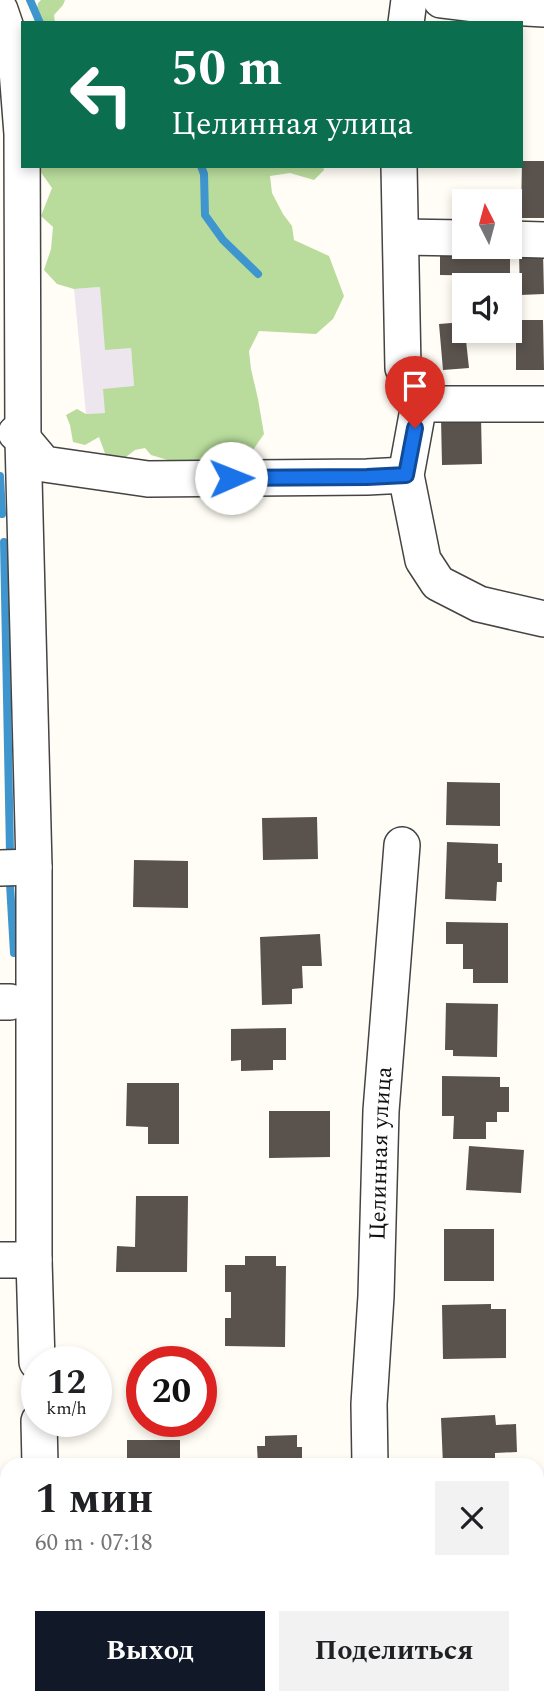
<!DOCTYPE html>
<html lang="ru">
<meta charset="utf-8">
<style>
:root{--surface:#fff;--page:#f2f2f2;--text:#202124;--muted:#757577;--accent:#111827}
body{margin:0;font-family:Spectral,serif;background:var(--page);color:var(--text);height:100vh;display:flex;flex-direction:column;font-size:26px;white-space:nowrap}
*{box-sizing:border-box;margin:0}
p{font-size:23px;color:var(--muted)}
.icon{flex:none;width:38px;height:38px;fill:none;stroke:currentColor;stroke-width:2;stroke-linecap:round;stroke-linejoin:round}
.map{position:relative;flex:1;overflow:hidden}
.sheet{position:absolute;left:0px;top:1458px;width:544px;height:247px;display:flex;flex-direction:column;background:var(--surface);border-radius:21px 21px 0 0;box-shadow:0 4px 10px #0003}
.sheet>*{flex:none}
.hud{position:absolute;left:21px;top:21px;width:502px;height:147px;border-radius:0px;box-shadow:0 4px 10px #0003;background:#0b6e4f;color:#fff;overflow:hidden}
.needle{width:46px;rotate:354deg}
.tools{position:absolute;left:452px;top:189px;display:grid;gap:14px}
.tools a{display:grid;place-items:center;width:70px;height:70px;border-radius:0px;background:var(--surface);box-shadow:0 4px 10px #0003;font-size:35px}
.speed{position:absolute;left:21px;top:1346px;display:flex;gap:14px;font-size:35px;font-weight:700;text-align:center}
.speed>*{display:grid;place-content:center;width:91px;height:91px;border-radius:50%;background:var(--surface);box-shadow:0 4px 10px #0003;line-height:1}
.speed small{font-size:18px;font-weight:400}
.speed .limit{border:10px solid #d22;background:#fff;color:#111}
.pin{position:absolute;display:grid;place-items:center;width:60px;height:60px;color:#fff;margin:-72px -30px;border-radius:50% 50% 50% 0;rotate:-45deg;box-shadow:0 0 7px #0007}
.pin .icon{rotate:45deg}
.me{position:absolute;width:77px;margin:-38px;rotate:89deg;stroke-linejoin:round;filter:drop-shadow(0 0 5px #0008)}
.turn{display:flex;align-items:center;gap:24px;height:147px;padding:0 35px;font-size:32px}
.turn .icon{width:91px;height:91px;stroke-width:2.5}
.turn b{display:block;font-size:49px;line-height:60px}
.round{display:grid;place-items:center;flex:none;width:74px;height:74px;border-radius:0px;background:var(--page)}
.headline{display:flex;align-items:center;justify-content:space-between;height:119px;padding:0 35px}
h1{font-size:42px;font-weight:700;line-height:52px}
.cta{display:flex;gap:14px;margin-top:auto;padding:14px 35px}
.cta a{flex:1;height:80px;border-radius:0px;background:var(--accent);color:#fff;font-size:28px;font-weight:700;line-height:80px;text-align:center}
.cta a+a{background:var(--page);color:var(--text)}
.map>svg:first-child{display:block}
</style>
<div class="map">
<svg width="544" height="1703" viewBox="0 0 544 1703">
<rect width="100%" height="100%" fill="#fffdf5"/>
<!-- industrial -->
<path fill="#eee6ef" d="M100,287L131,348L134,386L106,413L86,414L74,289Z"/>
<!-- forest -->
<path fill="#b9dc9c" d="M41,0H65L63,5L54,15L55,23H34L38,3Z
M39,166H323L324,170L314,180L290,173L270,176L272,193L283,214L292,226L294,240L329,256L344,296L333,319L316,334L259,331L249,351L251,369L258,399L264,434L253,450L239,462L221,468L171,461L151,455L145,448L135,450L122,460L106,456L99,437L85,445L73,442L70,425L66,415L77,409L86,414L105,413L103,389L134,386L131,348L105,350L100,287L74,289L57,284L44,270L51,249L53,227L41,216L52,188L40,171Z"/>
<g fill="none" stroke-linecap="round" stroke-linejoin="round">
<!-- stream -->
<path stroke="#3f96cf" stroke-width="8" d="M30,0L40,23
M201,166L204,174L205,215L223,240L258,274
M0,476L2,514
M4,542L10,852
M10,884L14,953"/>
</g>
<!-- building -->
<path fill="#5a524d" d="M522,161H544V218H521Z
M440,245L485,247V254L510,255V276L440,275Z
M543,252L544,294L520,295L519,253Z
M516,320H543L544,370H516Z
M464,322L469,368L443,370L439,324Z
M481,417L482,464L442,465L441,418Z
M447,782L500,783V826L446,825Z
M317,817L318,859L263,860L262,818Z
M447,842L498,844V863H502V882H497L496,901L445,899Z
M134,860L188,861V908L133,907Z
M446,922L508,923V983H473V969H463V944H446Z
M320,934L322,966H302L303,988L292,989V1004L262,1005L260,937Z
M446,1003L498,1004L497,1057L453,1056V1050H445Z
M286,1028V1060H273V1070L241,1071V1060L231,1061V1029Z
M442,1076L500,1077V1087H509V1112H497V1122H486V1139H453L454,1116H442Z
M127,1083H179V1144H148V1127L126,1126Z
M269,1111H330V1157L269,1158Z
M469,1146L524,1150L521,1193L466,1190Z
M136,1196H188L187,1272H116L117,1246L135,1247Z
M444,1229H494V1281H444Z
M245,1256H276V1266H286L285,1347L225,1346V1318H231V1292H225V1265H245Z
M491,1304V1309H506V1358L443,1359L442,1305Z
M495,1415L496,1425L516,1424L517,1452L495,1453V1464L443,1465L441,1418Z
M297,1435V1447H302V1465H258L257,1446H265V1436Z
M127,1440H180V1465H127Z
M1,1630H7V1655H0Z"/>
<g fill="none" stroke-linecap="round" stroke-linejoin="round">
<defs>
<g id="minor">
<path d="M441,0L490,6L544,9"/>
<path d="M0,10L16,57L22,134L23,439L34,867V1260L37,1362"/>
<path d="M406,23L409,0"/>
<path d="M399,166L403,368L419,404L406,475L423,560L438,583L479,604L544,619"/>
<path d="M401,237L464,238"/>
<path d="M509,239L544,240"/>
<path d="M419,404H544"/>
<path d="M16,433L23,439L44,464L148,479L367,477L406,475"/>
<path d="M0,868L34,867"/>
<path d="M0,1002H10"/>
<path d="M0,1260H34"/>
<path d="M39,1421L40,1465"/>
<path id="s1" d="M370,1465L369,1404L376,1296L381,1111L402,845"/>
<path d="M69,1698L70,1703"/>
<path d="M121,1698L129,1703"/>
<path d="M386,1698L387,1703"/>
</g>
</defs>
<!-- minor casing -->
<use href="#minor" stroke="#444" stroke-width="38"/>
<!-- minor -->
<use href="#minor" stroke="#fff" stroke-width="35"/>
</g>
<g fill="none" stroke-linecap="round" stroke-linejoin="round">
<defs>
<path id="route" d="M231,478L367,477L406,475L415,428"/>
</defs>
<!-- route casing -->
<use href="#route" stroke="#114b97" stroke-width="18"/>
<!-- route -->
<use href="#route" stroke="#1a73e8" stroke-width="12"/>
</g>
<g text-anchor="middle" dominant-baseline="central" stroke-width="7" stroke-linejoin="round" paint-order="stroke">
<!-- street labels -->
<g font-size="23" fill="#111" stroke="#fff">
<text stroke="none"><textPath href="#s1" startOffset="312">Целинная улица</textPath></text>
</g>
</g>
</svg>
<div class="tools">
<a><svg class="needle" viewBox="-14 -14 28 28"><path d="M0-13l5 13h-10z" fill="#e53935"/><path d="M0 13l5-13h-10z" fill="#757577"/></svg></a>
<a><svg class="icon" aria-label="sound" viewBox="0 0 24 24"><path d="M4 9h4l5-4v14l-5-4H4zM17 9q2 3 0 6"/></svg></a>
</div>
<div class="speed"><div>12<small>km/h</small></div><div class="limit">20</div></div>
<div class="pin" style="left:415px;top:428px;background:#d93025"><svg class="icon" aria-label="arrive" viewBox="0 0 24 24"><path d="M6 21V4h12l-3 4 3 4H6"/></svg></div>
<svg class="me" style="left:231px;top:478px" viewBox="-20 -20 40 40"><circle r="19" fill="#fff"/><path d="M0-13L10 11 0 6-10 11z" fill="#1a73e8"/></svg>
<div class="hud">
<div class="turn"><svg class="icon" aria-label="left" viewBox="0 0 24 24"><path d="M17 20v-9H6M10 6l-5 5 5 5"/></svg><div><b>50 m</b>Целинная улица</div></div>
</div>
<section class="sheet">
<div class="headline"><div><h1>1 мин</h1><p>60 m · 07:18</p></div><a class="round"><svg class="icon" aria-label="close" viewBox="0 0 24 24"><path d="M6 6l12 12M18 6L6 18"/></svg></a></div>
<div class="cta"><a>Выход</a><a>Поделиться</a></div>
</section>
</div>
